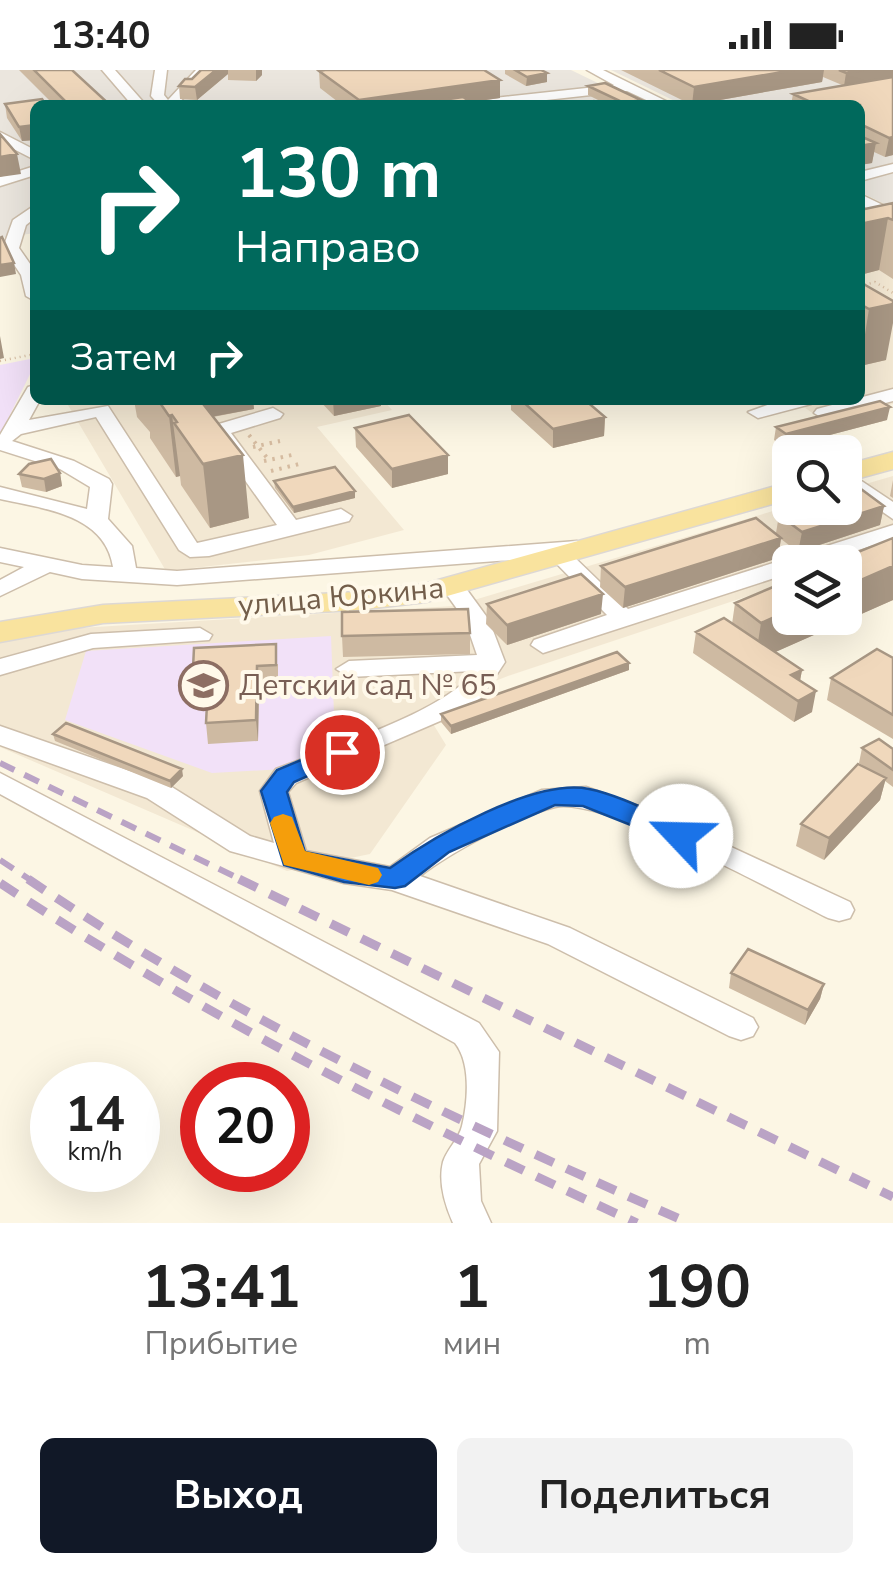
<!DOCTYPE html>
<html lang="ru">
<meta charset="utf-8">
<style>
:root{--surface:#fff;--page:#f2f2f2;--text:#222;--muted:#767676;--accent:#111827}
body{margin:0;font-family:"Nunito Sans",sans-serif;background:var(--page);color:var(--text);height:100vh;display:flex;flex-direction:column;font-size:38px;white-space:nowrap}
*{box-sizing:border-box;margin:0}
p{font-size:32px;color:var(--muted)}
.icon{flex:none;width:55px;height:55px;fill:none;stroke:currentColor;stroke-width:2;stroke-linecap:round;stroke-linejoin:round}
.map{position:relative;height:1153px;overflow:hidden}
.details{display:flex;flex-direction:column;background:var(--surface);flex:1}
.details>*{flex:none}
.hud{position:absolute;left:30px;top:30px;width:835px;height:305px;border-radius:15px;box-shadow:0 10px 40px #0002;background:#00695c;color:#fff;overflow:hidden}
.controls{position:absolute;left:772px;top:365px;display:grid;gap:20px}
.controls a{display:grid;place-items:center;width:90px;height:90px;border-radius:15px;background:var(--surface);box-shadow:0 10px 40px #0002;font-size:50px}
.speed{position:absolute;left:30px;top:992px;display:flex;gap:20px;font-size:50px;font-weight:700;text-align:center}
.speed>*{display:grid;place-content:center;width:130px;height:130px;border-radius:50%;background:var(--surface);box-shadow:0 10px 40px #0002;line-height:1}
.speed small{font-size:25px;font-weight:400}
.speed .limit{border:15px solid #d22;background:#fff;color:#111}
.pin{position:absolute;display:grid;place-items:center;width:85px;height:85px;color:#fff;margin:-42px;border:5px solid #fff;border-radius:50%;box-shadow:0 2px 10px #0007}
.me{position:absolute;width:110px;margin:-55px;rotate:294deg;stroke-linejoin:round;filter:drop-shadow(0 0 8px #0008)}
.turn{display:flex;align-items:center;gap:35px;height:210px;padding:0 40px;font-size:45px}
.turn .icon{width:130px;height:130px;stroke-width:2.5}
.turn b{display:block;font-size:70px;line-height:85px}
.then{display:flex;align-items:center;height:95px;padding:0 40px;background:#0003;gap:20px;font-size:38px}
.eta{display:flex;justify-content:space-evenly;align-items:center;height:170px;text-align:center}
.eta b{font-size:60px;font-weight:700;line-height:70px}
.button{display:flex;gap:20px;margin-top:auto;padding:20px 40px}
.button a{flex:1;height:115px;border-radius:15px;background:var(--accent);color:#fff;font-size:40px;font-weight:700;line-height:115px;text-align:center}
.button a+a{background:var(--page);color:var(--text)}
.status{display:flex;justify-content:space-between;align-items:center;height:70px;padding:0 50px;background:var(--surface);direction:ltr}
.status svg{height:28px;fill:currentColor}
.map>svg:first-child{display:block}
</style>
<div class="status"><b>13:40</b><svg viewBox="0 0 49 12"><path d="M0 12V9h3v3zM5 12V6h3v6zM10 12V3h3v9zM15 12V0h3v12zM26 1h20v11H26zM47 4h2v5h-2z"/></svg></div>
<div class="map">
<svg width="893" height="1153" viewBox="0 0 893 1153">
<rect width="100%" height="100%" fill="#fcf6e4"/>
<!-- residential -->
<path fill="#f3e8d3" d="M860,146L893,159V334L825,352L794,330H860Z
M65,330H383L392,340L317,357L404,460L309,485L166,501Z
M893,406V477L845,492H790V512L508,606L424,639L446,675L370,784L287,801L0,677V570L61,559L454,536L790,436L845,438V420Z"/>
<!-- industrial -->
<path fill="#ebe6de" d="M0,0H571L643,35H35V163L0,168Z
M611,0H893V138L860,122V35H683Z"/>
<!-- education -->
<path fill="#f2e1f8" d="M35,288V294L0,365V295Z
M331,566L336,696L212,703L65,650L86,581Z"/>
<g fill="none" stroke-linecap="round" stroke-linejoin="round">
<defs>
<path id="minor" d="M102,0H115L146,35H132Z
M155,0H167L164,25L168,30L196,0H209L177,35H159L151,26Z
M587,0H603L674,35H657L627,21L502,35H460L467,31L614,15Z
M0,62L35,80V90L0,72Z
M893,94V102L860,111V102Z
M35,96V105L0,116V107Z
M860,124L893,140V151L860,135Z
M35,135V148L26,155L19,178L35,201V231L26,226L21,205L3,178L13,150Z
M35,315V330H40L29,350L108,336L197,473L277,455L209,360L212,356L273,338L283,344L280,348L231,363L296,450L341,439L352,446L349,451L209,486L190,487L179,480L96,347L21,364L12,371L74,391L109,409L112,414L108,449L132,476L136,498L177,501L577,471L588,478L585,483L572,485L628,539L893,455V469L820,492H790V503L543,583L531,575L534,570L607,545L550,487L177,515L82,509L50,502L0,526V510L24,497L0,492V478L82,495L113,497C105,444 44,439 0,429V417L87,439L90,417L60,399L0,380V365L28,317Z
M893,319V331L824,349L814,343L817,339Z
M781,330H814L811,334L758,348L748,342Z
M845,400L893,432V449L845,416Z
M454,511L462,513L489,550L505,592L482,627L454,645L296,713L288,722L306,781L390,797L430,768L542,720L586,717L660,744L850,832L854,840L850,848L839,851L828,848C777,823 603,726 555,737C517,746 450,783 420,806L570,858L753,948L758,957L753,966L741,970L729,966L548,874L392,820L344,813L230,781L147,728L0,675V656L167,714L250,766L274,773L260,721L276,699C325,679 446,642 474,601L349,607L336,599L349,591L477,585L465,550L442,518Z
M200,558L212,565L209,570L93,578L0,605V589L91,564Z
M0,703L479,953L499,982L497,1061L479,1094L481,1131L491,1153H453C445,1135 438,1112 443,1092C447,1079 459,1069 462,1056C468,1031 471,993 455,973L0,724Z"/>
<path id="major" d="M893,382V399L845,412V395Z
M790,412V429L426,532L358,540L103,553L0,572V552L103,535L358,522L424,514Z"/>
</defs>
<!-- minor casing -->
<use href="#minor" stroke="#cdbeab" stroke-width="3"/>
<!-- major casing -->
<use href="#major" stroke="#ddd8d4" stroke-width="3"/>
<!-- path-far1 -->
<path stroke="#d5bba0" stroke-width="2.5" stroke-dasharray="1 4" stroke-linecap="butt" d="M860,216L875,212L893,223
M0,291L35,284"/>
<!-- path -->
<path stroke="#d5bba0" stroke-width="4" stroke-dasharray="2.5 6" stroke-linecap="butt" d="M249,365L268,389
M253,377L280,371
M264,391L292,385
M271,401L299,394"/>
<!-- minor -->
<use href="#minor" fill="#fff" fill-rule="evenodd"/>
<!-- major -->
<use href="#major" fill="#f9e39e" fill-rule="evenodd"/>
<!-- rail-far1 -->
<path stroke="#baa3c5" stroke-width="6" stroke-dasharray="16 11" stroke-linecap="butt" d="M0,693L244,811
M0,790L32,811"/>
<!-- rail -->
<path stroke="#baa3c5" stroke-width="9" stroke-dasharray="20 14" stroke-linecap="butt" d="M28,809C235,949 461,1053 689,1153
M239,809L893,1127
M0,813C203,946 417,1053 637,1153"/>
</g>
<!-- wall -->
<path fill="#cebaa2" d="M19,0H72L110,35H54Z
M201,0H262V5L256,11L228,10V4L197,30L180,29L179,16L192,9Z
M505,0H541L547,3V12L526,16L505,4Z
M621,0H893V85L885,87L874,82L872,93L860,95V35H791L793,24L842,15L823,7L822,12L692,35Z
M319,1L500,28L471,32L475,35H342L320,18Z
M588,16L641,35H608L588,25Z
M5,34L35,35V70L22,71L7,48Z
M893,133V209L879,200L860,205V140Z
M860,212L886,290L860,296Z
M134,330H253L254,339L213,347L249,448L210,458L181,415L180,406L176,407L150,368V362L137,347Z
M319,330H380L381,336L334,346Z
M511,330H585L605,347L604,366L553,378L511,340Z
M887,350L784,377L774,370L776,357Z
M355,358L448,404L392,418L356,377Z
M60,403L62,416L46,422L22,417L19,404Z
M893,410V428L890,426Z
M274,411L355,428L294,443L275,418Z
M884,436L880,455L798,482L781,469L778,488L623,538L600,517L601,496L776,463L779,445Z
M893,530L775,582L802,600L800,611L812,642L794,652L693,583L696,562L732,554L735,533Z
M487,534L601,544L507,575L486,554Z
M470,563V584L343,587L342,566Z
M893,588V669L827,630L831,608Z
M629,593V600L451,664L441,652V644Z
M278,594V616L259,617L258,671L208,674L206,653L208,618L196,619L193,598Z
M53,664L183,706L171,718L55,671Z
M862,678L893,679V717L885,711L880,730L824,790L796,776L801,754L868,699L859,693Z
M731,903L824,914L820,929L805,955L729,918Z"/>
<!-- shaded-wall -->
<path fill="#a89784" d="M216,0H228V4L197,30L195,17Z
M256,0H262V5L256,11Z
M794,0H824L822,12L692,35L694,17Z
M863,0H893V8L844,16L846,3Z
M547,3V12L526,16L527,7Z
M500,10V28L451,35H359V30Z
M641,30V35H624V33Z
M35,55V70L22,71L19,57Z
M893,67V85L885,87L889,68Z
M876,73L872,93L860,95V76Z
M17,84L21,104L0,107V87Z
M888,148L879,200L860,205V154Z
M14,193L16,204L0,207V195Z
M893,234V253L886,290L860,296L869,239Z
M0,266L4,288L0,289Z
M176,330H253L254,339L178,353Z
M333,330H380L381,336L334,346Z
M890,337L887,350L784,377L786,364Z
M172,345L180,406L176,407L169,346Z
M605,347L604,366L553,378V359Z
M243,385L249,448L210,458L203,394Z
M448,385V404L392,418V399Z
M60,403L62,416L46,422L44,409Z
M355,421V428L294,443L293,437Z
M884,436L880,455L798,482L802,462Z
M781,468L778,488L623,538L625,517Z
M893,496V530L755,591L761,553L790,540V548H845V517Z
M603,524L601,544L507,575V555Z
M629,593V600L451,664V656Z
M257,596L259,617L258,671L256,650Z
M802,600L798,621L791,605Z
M816,621L812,642L794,652L798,631Z
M182,699L183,706L171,718L170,711Z
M886,708L880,730L824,790L829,768Z
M824,914L820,929L805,955L808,940Z"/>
<!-- building -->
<path fill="#f0d8bc" stroke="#a89784" stroke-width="2.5" d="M34,0H72L110,35H69Z
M201,0H216L195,17L179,16L185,9H192Z
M325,0H484L500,10L359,30L319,1Z
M515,0H541L547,3L527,7Z
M659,0H794L694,17Z
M839,0H863L846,3Z
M893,7V67L889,68L860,54V35H817L793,24Z
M605,13L641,30L624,33L588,16Z
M463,27L475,35H408Z
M42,29L46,35H35V55L19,57L5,34Z
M594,31L601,35L574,34Z
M0,64L17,84L0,87Z
M860,66L876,73L860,76Z
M893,133V150L888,148L860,154V140Z
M2,167L14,193L0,195V168Z
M860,212L893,231V234L869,239L860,234Z
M158,330H200L243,385L203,394L174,353L177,352L172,345L169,346Z
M521,330H585L605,347L553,359Z
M880,331L890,337L786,364L776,357Z
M409,345L448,385L392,399L355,358Z
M51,389L60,403L44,409L19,404L29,394Z
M335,397L355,421L293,437L274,411Z
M861,419L884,436L802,462L779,445L802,438H845V424Z
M756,448L781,468L625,517L601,496Z
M893,468V496L845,517V492H833Z
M581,504L603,524L507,555L487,534Z
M790,510V540L761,553L735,533Z
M468,539L470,563L342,566V542Z
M724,548L802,600L791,605L816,621L798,631L696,562Z
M276,574V595L257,596L256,650L206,653L209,597L193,598L194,578Z
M877,579L893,588V645L831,608Z
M617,582L629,593L451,656L441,644Z
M66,653L182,699L170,711L53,664Z
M879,669L893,679V700L862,678Z
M858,694L886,708L829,768L801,754Z
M748,879L824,914L808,940L731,903Z"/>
<!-- route -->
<path fill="#1a73e8" stroke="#114b97" stroke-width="2.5" d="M342,673L351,676L354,682L351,687L294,712L287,722L305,782L390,798C434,766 535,708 589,719C623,726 658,746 691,759L695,766L691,773L681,775L583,736L555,735L449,782L405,816L395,818L344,812L284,795L261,721L277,700Z"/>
<!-- slow -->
<path fill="#f59e0b" d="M283,744L292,747L305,781L378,798L382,805L378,812L369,815L284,795L270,753L274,747Z"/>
<!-- icons -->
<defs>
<symbol id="school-ring" viewBox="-11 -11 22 22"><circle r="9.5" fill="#fff9ea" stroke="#8d6e63" stroke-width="1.5"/><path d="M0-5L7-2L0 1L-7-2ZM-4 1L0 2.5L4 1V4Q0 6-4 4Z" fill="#8d6e63"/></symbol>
</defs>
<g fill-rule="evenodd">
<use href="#school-ring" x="176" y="588" width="55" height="55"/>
</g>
<g text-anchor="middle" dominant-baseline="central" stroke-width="8" stroke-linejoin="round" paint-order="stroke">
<!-- street labels -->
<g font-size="30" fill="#735e4a" stroke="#fff9ea">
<text transform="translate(341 527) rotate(-5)">улица Юркина</text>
</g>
<!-- education labels -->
<g font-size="30" fill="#785e54" stroke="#fff9ea" text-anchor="start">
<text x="239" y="615">Детский сад № 65</text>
</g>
</g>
</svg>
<div class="controls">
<a><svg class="icon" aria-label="search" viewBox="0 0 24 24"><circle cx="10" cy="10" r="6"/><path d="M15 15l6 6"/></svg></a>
<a><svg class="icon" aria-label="layers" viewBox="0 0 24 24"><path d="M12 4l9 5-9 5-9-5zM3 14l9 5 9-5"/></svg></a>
</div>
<div class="speed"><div>14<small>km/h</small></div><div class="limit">20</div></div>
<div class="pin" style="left:342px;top:682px;background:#d93025"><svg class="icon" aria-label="arrive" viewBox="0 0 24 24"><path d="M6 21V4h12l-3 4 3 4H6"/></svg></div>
<svg class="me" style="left:681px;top:766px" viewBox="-20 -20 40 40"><circle r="19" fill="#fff"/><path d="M0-13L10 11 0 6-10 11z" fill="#1a73e8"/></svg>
<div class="hud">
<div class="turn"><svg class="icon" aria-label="right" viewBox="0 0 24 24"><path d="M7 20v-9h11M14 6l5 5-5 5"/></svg><div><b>130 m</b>Направо</div></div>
<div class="then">Затем<svg class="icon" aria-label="right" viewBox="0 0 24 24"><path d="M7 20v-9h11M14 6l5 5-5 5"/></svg></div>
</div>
</div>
<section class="details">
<div class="eta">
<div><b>13:41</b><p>Прибытие</p></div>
<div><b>1</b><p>мин</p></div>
<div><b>190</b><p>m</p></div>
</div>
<div class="button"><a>Выход</a><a>Поделиться</a></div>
</section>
